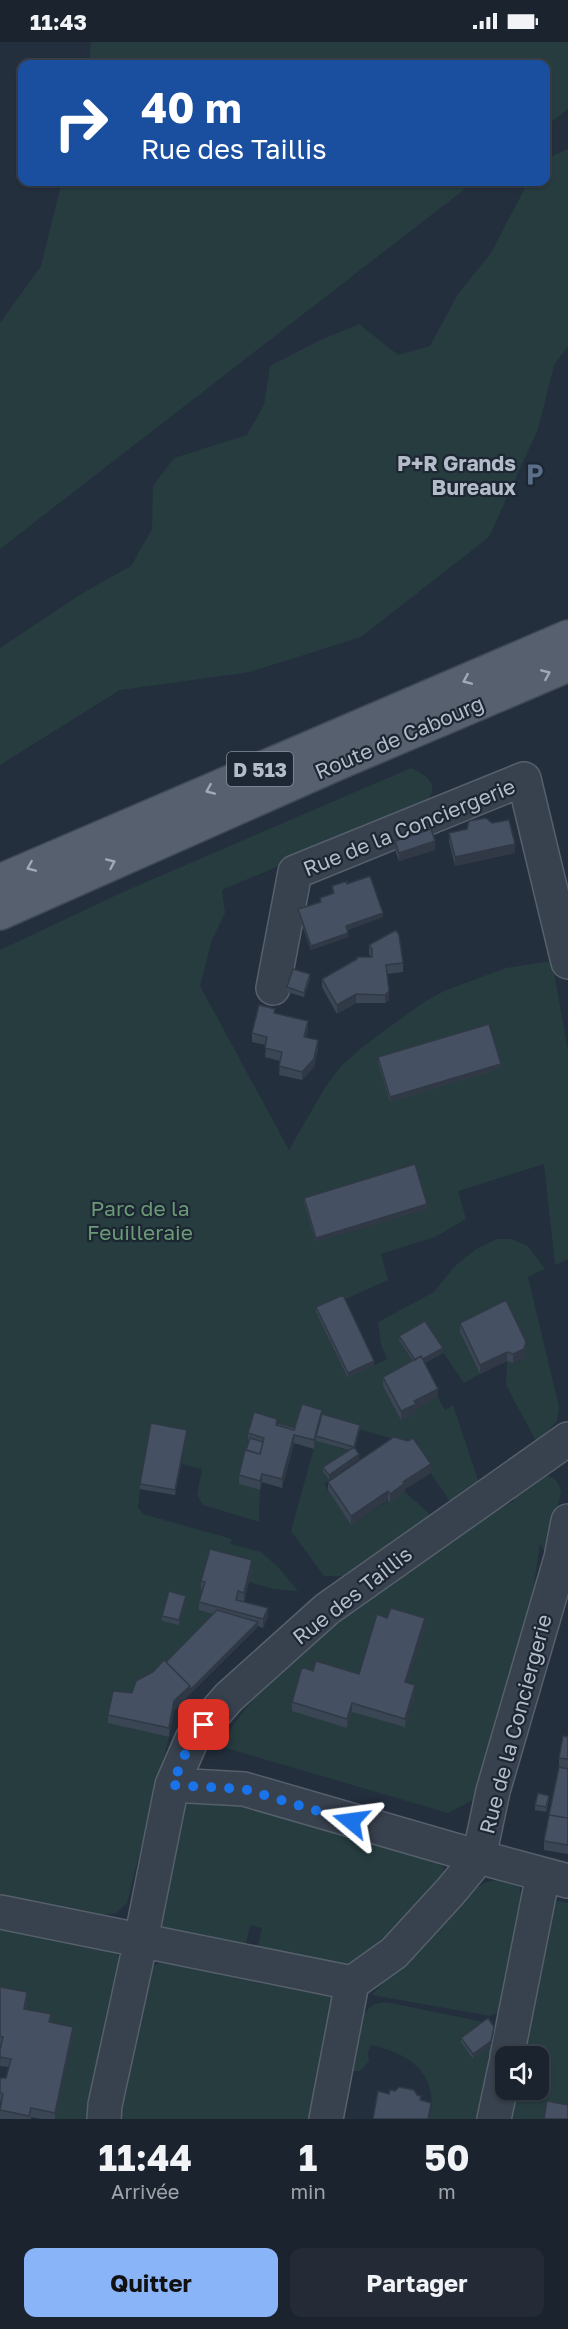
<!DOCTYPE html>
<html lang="fr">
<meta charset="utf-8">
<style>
:root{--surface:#1b232e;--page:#242b36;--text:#f1f3f6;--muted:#a0a4aa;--line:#39404a;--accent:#8ab4f8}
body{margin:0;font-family:"Golos Text",sans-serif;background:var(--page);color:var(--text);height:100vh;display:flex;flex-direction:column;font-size:22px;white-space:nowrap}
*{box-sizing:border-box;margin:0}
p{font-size:20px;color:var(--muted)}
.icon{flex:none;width:33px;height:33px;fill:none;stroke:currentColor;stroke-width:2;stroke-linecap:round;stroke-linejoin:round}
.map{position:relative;height:2077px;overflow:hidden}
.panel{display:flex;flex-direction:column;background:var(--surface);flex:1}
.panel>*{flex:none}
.banner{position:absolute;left:18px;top:18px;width:532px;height:126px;border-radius:12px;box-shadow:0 2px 4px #0004,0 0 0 2px var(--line);background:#1a4fa0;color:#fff;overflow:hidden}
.buttons{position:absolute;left:495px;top:2004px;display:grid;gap:12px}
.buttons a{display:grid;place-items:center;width:54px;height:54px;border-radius:12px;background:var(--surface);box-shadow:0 2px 4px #0004,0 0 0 2px var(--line);font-size:30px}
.pin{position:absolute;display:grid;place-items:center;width:51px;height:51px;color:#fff;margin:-26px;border-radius:12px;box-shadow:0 3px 9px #0006}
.me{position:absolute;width:66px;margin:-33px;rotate:286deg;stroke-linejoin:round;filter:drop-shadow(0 0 4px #0008)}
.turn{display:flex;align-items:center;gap:21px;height:126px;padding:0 24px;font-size:27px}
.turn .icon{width:78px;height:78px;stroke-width:2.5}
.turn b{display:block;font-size:42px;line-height:51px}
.eta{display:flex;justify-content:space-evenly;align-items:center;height:102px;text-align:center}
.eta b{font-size:36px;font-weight:700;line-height:42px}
.primary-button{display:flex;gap:12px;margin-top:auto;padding:12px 24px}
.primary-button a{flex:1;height:69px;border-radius:12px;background:var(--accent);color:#111;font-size:24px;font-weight:700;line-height:69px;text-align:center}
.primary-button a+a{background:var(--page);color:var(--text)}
.status{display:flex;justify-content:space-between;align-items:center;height:42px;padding:0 30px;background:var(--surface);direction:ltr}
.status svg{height:16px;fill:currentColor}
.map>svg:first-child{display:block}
</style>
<div class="status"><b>11:43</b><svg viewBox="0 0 49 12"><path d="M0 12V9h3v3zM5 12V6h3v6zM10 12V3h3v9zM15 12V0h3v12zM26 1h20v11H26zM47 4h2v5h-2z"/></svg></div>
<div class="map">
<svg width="568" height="2077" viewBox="0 0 568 2077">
<rect width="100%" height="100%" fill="#242f3e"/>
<!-- green -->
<path fill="#263c3f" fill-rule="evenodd" d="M91,0H568V67L546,84V22H89Z
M568,107V304L554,323L538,387L489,495L361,595L250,630L120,648L0,723V606L81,552L131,524L152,487L153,444L174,416L247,393L264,363L270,324L316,300L359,282L398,313L430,304L458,252L491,211L528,140H546V117Z
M62,140H474L0,507V281L41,224Z
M411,726C428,733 441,744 425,762L222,848L225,871L212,898L200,944L289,1108L324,1047L340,1025L365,1003L424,960L444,949L506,926L552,919L568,1009V1217L555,1223L544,1122L458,1149L466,1177L435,1195L381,1212L388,1238L317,1270L348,1336L387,1317L381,1303L378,1280L434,1250L454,1225L476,1207L497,1197H511L528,1204L545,1227L528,1235L559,1365L557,1379L537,1401L506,1343L507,1319L513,1321L524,1316L526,1309L460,1290L480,1332L464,1341L425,1284L417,1325L414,1368L438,1355L445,1368L453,1363L479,1441L451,1461L411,1402L302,1371L296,1391L248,1400L250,1401L239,1442L260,1448L259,1480L203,1463L197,1453L202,1427L182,1422L187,1393L140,1447L138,1465L143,1472L232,1497L230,1502L261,1510L278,1525L298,1549L274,1547L249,1540L205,1549L217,1573L127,1685L169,1695L127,1861L116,1871L95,1874L0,1856V908L123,850ZM305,1161L427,1167L317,1200Z
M316,1399L354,1410L323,1430L329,1438L324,1442L351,1483L389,1458L390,1460L405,1450L432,1474L345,1534H324L291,1489Z
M540,1433C552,1433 558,1438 561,1449L548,1515L540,1502L530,1570L473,1758L448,1771L226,1706L225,1694C237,1679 248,1662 262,1648C331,1574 427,1510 514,1459L511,1454ZM359,1641L347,1685L292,1668Z
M200,1752L439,1818L444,1826L442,1841L356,1925L257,1910L262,1886L250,1883L245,1907L167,1891L157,1880L182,1768L186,1761Z
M501,1837L518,1841L521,1853L499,1970L490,1974L372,1953L468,1850L487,1840Z
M553,1858L568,1861V2077H511L517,2048H538V2014H523Z
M0,1881L114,1907L120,1916V1926L89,2077H55L73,1994L0,1954Z
M169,1919L328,1952L333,1957L311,2077H121L120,2067L150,1925L161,1920Z
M386,1960L488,1981L473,2017L491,2003L478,2077H430C439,2033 412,2012 371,2003L368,2010L369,2019L360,2029H352C355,2013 357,1978 368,1967C373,1962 379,1961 386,1960Z"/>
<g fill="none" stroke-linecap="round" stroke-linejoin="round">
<defs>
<path id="minor" d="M273,946L295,830L524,737L568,920
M568,1479L561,1516L493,1749L479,1815L568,1839
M172,1743L192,1697L229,1655L327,1567L568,1397
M0,1870L352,1941
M507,2014L543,1833
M104,2077L105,2063L141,1898L172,1743L244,1747L479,1815L450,1850L394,1911L352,1941L326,2077
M494,2077L506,2021"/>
<path id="primary" d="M0,839L568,595
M0,871L338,721L568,623"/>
</defs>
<!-- minor casing -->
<use href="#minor" stroke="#565f6c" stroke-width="36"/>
<!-- primary casing -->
<use href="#primary" stroke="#414a57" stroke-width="36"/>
<!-- minor -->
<use href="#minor" stroke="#38414e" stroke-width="33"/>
<!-- primary -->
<use href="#primary" stroke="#56606e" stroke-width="33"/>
</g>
<!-- wall -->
<path fill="#3b4654" d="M449,791L515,811L455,824L449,800Z
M395,799L435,808L399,819L395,808Z
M347,842L383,875L347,888L348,895L311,908L298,872V867L320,860V856L333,851L332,844Z
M369,903L403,921V930L387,932L389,958L385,961H356L337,972L322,945V937L371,915L369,912Z
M310,937L304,955L287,950V945Z
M275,972L308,988L306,996L318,1007L314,1025L302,1038L279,1033L280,1019L265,1015L266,1003L252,1000V991Z
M378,1015L501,1026L390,1060L378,1020Z
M304,1156L427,1167L316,1200L304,1161Z
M316,1265L374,1323L348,1336L316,1270Z
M460,1281L526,1309L524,1316L513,1321L507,1319L480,1332L460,1290Z
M399,1294L443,1311L425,1321L438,1355L416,1367V1371L401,1378L383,1344V1335L413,1319L399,1298Z
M322,1372L360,1387L354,1406L359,1417L329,1438L323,1430V1425L349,1408L316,1399L314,1407L294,1401L282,1446L262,1440L260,1448L239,1442V1433L249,1400H248V1391L277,1381L295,1386Z
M187,1393L175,1453L140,1447V1442Z
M431,1431L405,1447V1450L390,1461L388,1458L351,1483L328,1448V1440Z
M252,1527L244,1560L268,1575L263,1586L258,1584L174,1668L169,1695L108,1681V1673L132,1651L153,1630L166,1620L213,1572L199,1568V1560L202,1548H201V1539Z
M186,1558L179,1583L162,1579V1574Z
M387,1576L425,1585L407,1641L415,1652L405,1685L352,1670L347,1686L292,1669V1660L313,1629L359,1632Z
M568,1695V1812L544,1808V1799L559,1725V1716Z
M549,1758L546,1770L535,1768V1763Z
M0,1945L27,1959L26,1967L51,1980L73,1994L55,2077H41L31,2075V2077H0V2068L2,2060L0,2059V2036H6L9,2025L0,2024L1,2003H0Z
M494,1990L491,2003L473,2017L461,2000V1996Z"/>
<!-- shaded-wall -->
<path fill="#303945" d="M435,799V808L399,819V811Z
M515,802V811L455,824V815Z
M383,871V875L346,889V884Z
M348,891V895L311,908V904Z
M310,932V937L304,955V951Z
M389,949V958L385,961V953Z
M356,952V961L337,972V963Z
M308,979V988L304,1004V995Z
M318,998V1007L314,1025L302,1038V1030Z
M501,1022V1026L390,1060V1055Z
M427,1162V1167L316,1200V1196Z
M526,1300V1309L524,1316L513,1321V1312Z
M443,1306V1311L417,1325V1321Z
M507,1310V1319L480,1332V1323Z
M374,1319V1323L348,1336V1331Z
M438,1347V1355L416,1367V1371L401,1378V1369L414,1359Z
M322,1368V1377L316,1394V1399L314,1407V1398Z
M360,1383V1387L354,1410V1405Z
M187,1388V1393L175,1453V1448Z
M294,1393V1401L282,1446V1437Z
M359,1412V1417L329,1438V1433Z
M431,1422V1431L405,1447V1450L390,1461V1452L403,1440Z
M262,1432V1440L260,1448V1439Z
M388,1449V1458L351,1483V1474Z
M252,1518V1527L244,1560V1551Z
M186,1554V1558L179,1583V1578Z
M268,1566V1575L263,1586V1577Z
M425,1576V1585L405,1649V1640Z
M258,1580V1585L174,1668L169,1695V1686L174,1659Z
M415,1643V1652L405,1685V1677Z
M352,1661V1670L347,1686V1677Z
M27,1950V1959L24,1975V1967Z
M73,1985V1994L55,2077V2071Z
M494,1985L491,2003L473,2017V2012Z
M431,2061V2069L430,2077H428Z"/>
<!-- building -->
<path fill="#455162" stroke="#303945" stroke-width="1.5" d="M486,776L492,781L509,778L515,802L455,815L449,791L467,787L469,779Z
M431,787L435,799L399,811L395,799Z
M370,834L383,871L346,884L348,891L311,904L298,867L321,860L320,856L334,851L332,844L347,839V842Z
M396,888L399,893L403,921L386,923L389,949L385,953L356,952L337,963L322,937L357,917V915H372V907L369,903Z
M293,927L310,932L304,951L287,945Z
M259,963L275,967L274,971L308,979L304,995L318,998L314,1017L302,1030L279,1024L282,1010L265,1006L267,995L252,991Z
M489,982L501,1022L390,1055L378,1015Z
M415,1122L427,1162L316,1196L304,1156Z
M343,1253L374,1319L348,1331L316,1265Z
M506,1258L526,1300L524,1307L513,1312L507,1310L480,1323L460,1281Z
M425,1279L443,1306L423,1317L421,1314L415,1318L399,1294Z
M421,1314L438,1347L414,1359L416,1362L401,1369L383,1335Z
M302,1362L322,1368L314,1398L294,1393L282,1437L262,1432L260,1439L239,1433L245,1408L260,1412L264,1396L248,1391L254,1370L277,1377L276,1383L294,1388Z
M322,1372L360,1383L354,1405L316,1394Z
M151,1381L187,1388L175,1448L140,1442Z
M277,1381L295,1386L294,1388L277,1383Z
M394,1395L408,1399L413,1396L431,1422L403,1440L405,1441L390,1452L388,1449L351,1474L328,1440Z
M250,1396L263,1400L260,1412L246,1408Z
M354,1405L359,1412L329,1433L323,1425Z
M210,1507L252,1518L244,1551L238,1549L236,1558L268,1566L263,1577L199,1560L205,1540L201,1539Z
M169,1549L186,1554L179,1578L162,1574Z
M391,1566L425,1576L405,1640L415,1643L405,1677L352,1661L347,1677L292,1660L302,1625L313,1629L316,1619L359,1632L377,1572L387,1576Z
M217,1568L258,1580L190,1648V1644L166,1620Z
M164,1618L190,1644L174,1659L169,1686L108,1673L113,1649L132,1651L136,1639L153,1630Z
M563,1694L568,1695V1717L559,1716Z
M559,1725L568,1727V1776L549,1773Z
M538,1751L549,1754L546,1765L535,1763Z
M549,1773L568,1776V1803L544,1799Z
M0,1945L27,1950L24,1967L51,1972L49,1980L73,1985L55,2071L31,2066L29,2074L0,2068L3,2052L0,2050V2036H6L11,2017L0,2015V2008L3,1995L0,1994Z
M488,1976L494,1985L491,1999L473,2012L461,1996Z
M399,2045L414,2048L417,2053L421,2054L420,2058L431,2061L428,2077H373L378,2049L389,2052L390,2048L395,2049Z
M547,2059L568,2063V2077H544Z"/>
<!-- one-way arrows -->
<defs><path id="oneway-chevron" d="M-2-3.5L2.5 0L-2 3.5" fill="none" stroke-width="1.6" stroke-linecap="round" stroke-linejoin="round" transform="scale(1.5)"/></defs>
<g stroke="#a1aab7">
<use href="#oneway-chevron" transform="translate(546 632) rotate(-23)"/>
<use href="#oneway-chevron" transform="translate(467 638) rotate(157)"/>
<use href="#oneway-chevron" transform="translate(210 748) rotate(157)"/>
<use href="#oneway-chevron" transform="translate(111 821) rotate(-24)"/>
<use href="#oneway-chevron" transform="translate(31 825) rotate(157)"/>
</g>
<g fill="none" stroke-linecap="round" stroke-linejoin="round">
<!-- route -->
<path stroke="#1a73e8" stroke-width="10" stroke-dasharray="0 18" d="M204,1683L192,1696L172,1743L244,1747L351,1779"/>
</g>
<!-- icons -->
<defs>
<symbol id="parking-bare" viewBox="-9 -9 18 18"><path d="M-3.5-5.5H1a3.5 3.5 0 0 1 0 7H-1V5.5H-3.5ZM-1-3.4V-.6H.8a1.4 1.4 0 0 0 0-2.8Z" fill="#5c6f8a" stroke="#1d2633" stroke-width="2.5" paint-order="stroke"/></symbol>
</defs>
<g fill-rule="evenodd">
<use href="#parking-bare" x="518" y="416" width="33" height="33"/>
</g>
<g text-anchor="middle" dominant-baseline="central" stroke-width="4.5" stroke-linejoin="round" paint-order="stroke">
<!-- shield labels -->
<rect fill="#1d2633" stroke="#878f9c" stroke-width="1.5" x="227" y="710" width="66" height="34" rx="4.5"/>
<g font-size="20" font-weight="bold" fill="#b4bcc9">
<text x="260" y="727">D 513</text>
</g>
<!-- poi labels -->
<g font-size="21" font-weight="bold" fill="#b4bcc9" stroke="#1d2633" text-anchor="end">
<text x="516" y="421">P+R Grands<tspan x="516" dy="24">Bureaux</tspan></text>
</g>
<!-- street labels -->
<g font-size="21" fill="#b4bcc9" stroke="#1d2633">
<text transform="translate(399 695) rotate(-23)">Route de Cabourg</text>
<text transform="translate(409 785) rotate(-22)">Rue de la Conciergerie</text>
<text transform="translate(352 1553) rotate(-38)">Rue des Taillis</text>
<text transform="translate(515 1682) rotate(-75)">Rue de la Conciergerie</text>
</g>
<!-- park labels -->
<g font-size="21" fill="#6b9a76" stroke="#1d2633">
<text x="140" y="1166">Parc de la<tspan x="140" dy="24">Feuilleraie</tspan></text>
</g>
</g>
</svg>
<div class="buttons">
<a><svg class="icon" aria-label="sound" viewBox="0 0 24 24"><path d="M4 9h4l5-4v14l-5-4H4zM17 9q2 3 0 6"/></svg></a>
</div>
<div class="pin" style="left:204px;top:1683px;background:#d93025"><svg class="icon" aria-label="arrive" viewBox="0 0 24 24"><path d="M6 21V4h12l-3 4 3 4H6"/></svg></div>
<svg class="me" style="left:351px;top:1779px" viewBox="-20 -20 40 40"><path d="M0-17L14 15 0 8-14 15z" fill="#1a73e8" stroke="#fff" stroke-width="4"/></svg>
<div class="banner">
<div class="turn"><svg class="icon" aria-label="right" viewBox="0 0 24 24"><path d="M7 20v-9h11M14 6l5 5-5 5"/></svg><div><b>40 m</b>Rue des Taillis</div></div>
</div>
</div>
<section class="panel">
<div class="eta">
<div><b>11:44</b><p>Arrivée</p></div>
<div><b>1</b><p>min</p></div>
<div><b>50</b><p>m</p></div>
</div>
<div class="primary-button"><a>Quitter</a><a>Partager</a></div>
</section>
